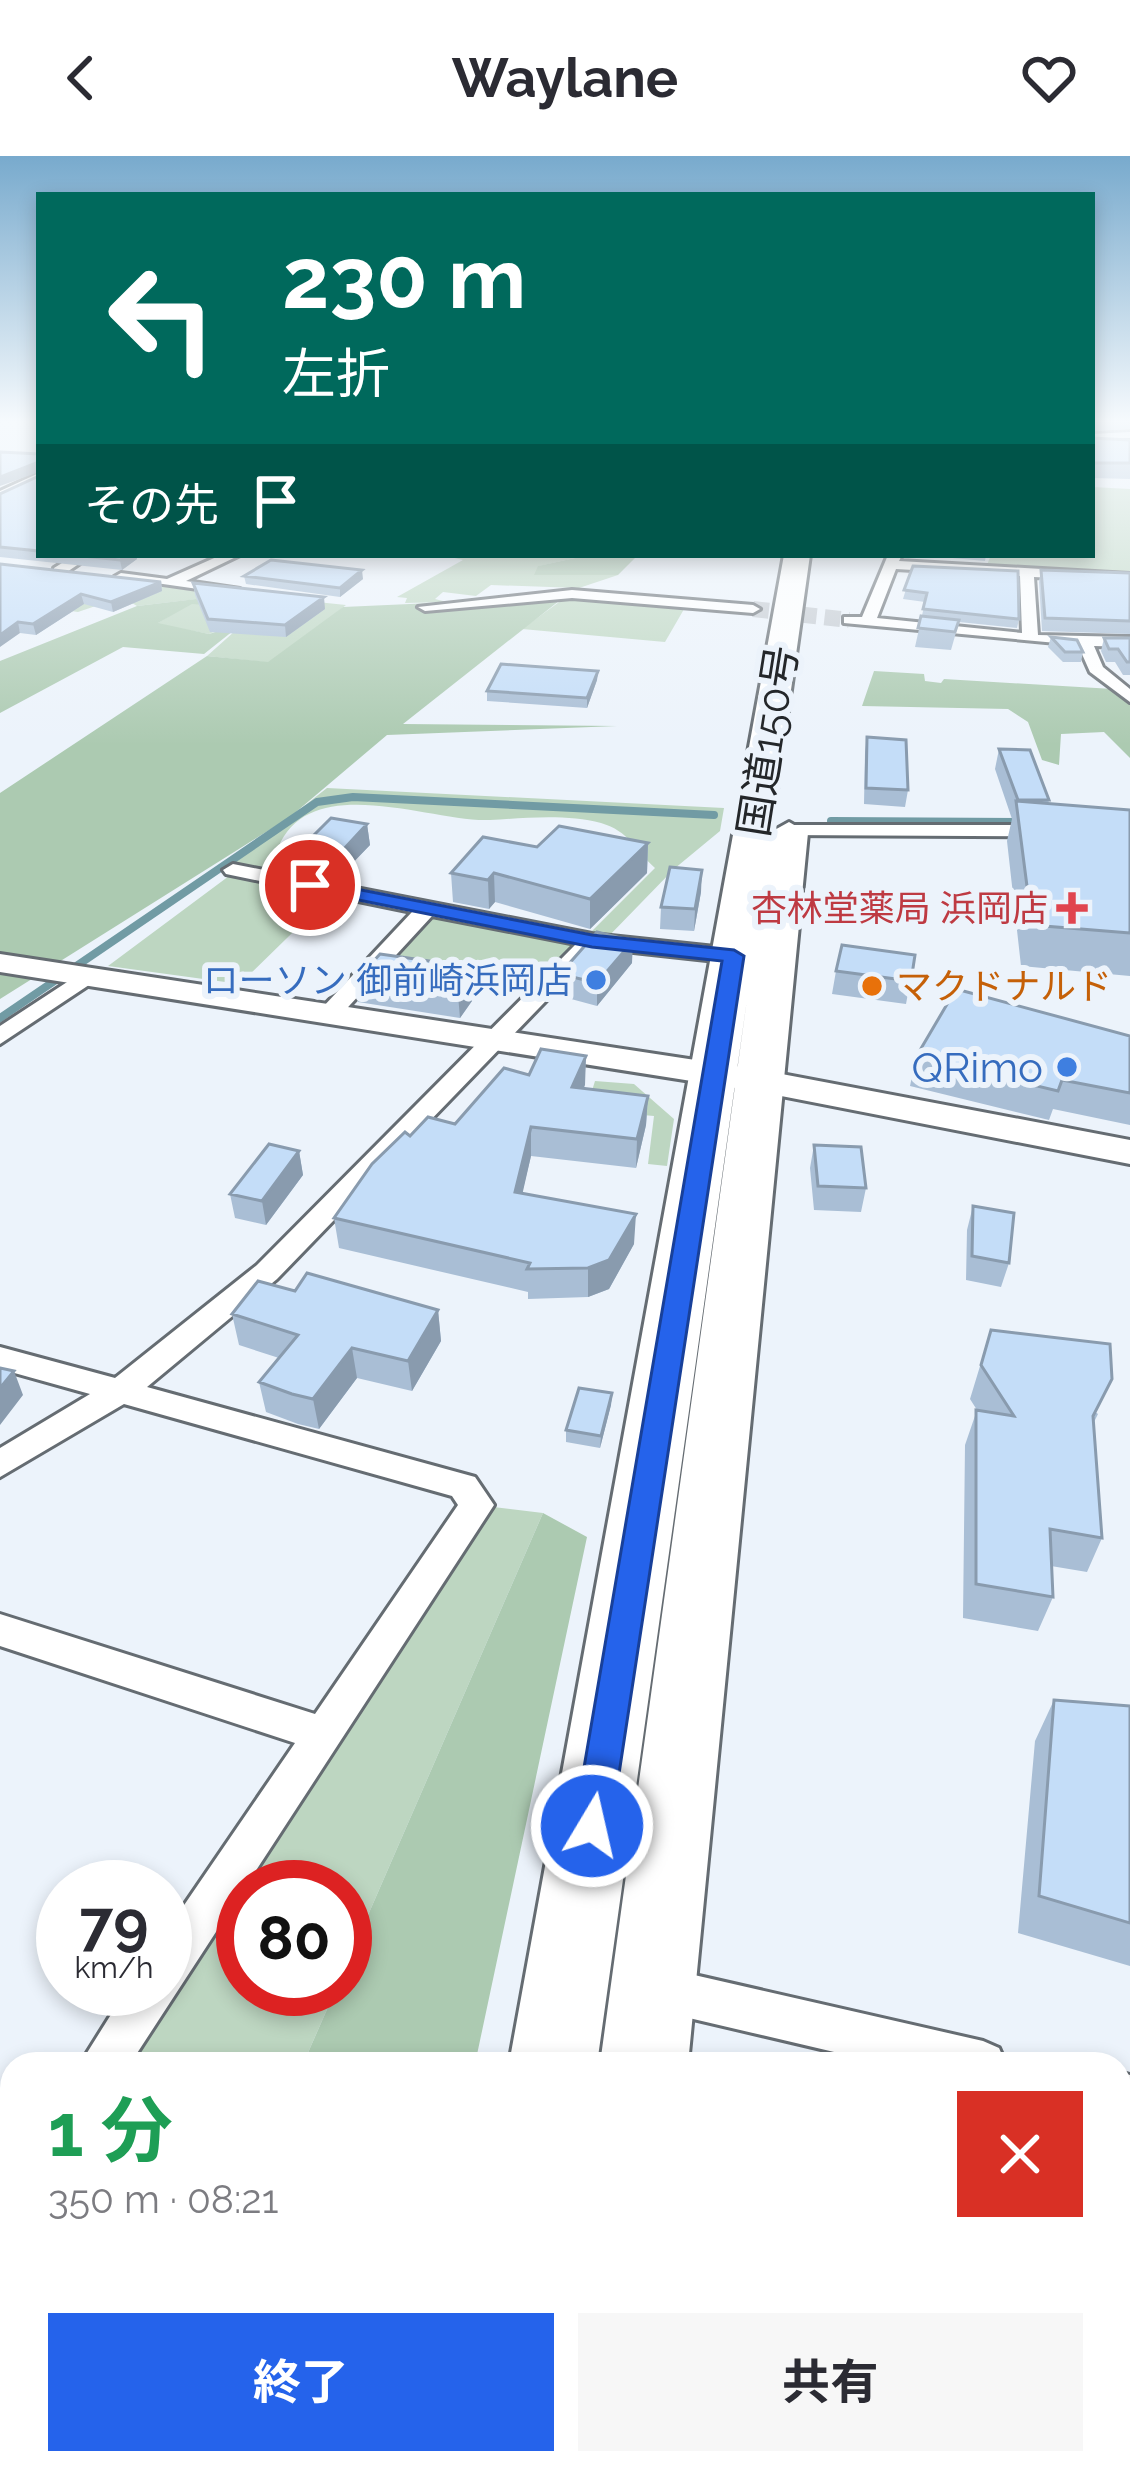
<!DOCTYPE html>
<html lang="ja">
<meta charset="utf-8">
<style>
:root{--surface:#fff;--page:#f7f7f7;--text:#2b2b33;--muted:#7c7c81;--accent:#2563eb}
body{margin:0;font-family:Raleway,"Noto Sans JP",sans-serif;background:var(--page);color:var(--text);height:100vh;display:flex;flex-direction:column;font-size:45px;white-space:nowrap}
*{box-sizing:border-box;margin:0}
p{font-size:39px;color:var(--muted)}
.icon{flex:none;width:66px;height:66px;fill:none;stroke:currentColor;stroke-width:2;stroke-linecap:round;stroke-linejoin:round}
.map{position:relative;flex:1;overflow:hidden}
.panel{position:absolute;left:0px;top:1896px;width:1131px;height:423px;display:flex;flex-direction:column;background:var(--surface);border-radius:36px 36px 0 0;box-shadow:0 6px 18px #0003}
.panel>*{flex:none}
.banner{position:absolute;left:36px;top:36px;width:1059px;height:366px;border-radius:0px;box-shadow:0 6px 18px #0003;background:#00695c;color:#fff;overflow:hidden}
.speed{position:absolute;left:36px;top:1704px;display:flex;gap:24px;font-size:60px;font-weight:700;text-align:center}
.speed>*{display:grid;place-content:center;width:156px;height:156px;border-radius:50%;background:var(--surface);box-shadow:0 6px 18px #0003;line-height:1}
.speed small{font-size:30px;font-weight:400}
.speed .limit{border:18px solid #d22;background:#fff;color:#111}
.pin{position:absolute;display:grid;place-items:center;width:102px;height:102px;color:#fff;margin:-51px;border:6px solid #fff;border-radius:50%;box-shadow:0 3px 12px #0007}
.me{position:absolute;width:132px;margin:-66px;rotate:9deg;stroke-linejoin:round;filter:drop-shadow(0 0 9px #0008)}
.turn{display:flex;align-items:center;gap:42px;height:252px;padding:0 48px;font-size:54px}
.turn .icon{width:156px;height:156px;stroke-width:2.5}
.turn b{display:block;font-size:84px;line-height:102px}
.then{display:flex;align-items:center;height:114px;padding:0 48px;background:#0003;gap:24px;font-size:45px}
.round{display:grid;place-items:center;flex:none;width:126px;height:126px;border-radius:0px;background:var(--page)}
.head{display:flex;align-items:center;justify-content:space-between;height:204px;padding:0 48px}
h1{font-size:72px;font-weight:700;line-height:90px;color:#1e9e55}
.action{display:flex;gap:24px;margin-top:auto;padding:24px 48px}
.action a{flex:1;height:138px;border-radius:0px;background:var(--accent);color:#fff;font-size:48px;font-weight:700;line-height:138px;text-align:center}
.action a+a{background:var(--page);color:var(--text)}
header{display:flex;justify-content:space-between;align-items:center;height:156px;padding:0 48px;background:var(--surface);font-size:54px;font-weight:700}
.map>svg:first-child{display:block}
</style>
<header><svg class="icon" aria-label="back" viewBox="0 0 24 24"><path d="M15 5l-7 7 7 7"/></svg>Waylane<svg class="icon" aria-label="heart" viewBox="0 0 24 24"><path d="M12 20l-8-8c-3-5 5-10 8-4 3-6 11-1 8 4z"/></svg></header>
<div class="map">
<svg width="1130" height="2318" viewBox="0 0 1130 2318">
<rect width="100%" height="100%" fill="#ecf3fb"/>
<!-- green -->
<path fill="#bdd6c1" d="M1092,331L1130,333V419L986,411L991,399H1092Z
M442,399H589L539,410L618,419L579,432L491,429L476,440L443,436L435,443L447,446L405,447L407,442L397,441L463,404Z
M63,420L346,449L272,507L207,500L254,458L209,478L156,468L198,443L137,450L122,441L78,456L15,447Z
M566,441L687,448L665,486L522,473Z
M327,632L724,652L720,675L674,713L606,783L588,779L655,712C635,694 629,675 601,667C568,658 524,662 490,664C433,667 310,613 278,692L305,699L289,721L229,709Z
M229,720L331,739L240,828L108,810Z
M434,754L577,782L534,842L374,809Z
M595,925L634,928L674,963L667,1010L648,1008L654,960L586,954Z
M477,1349L543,1357L345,1812V1731H243V1833H336L303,1908H114Z
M12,2065V2307H129L124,2318H0V2084Z"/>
<!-- forest -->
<path fill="#accab1" d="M589,399H638L618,419H534L538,410Z
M564,441L403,568L617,570L387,579L290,661L0,843V637L207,500L268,506L343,451Z
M196,443L219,450L192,448L158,467L209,478L243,467L204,498L123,491L0,557V505L137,450Z
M874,515L924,518L925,525L941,527L944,523L1130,534V602L1104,576L1061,578L1059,609L1042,604L1028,566L1008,553L862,550Z
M543,1357L587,1381L475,1908H303L336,1833H345V1812Z
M129,2307H391L388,2318H124Z"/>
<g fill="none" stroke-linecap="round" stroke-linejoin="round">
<!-- stream -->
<path stroke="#719ba4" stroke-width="8" d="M831,665L1025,666
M0,862L317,646L353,641L714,659"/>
<!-- street-tunnel -->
<path stroke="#c4cad1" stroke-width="16" stroke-dasharray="16 8" stroke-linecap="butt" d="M753,453L849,464"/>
<defs>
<path id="street" d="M1130,276V282L1092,284V278Z
M39,317V326L0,344V335Z
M75,399H92L64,418H54V412Z
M221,399H240L186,425L240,433V439L114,421L121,417L167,423Z
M888,399H902L899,405L1130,418V426L1034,421L1038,479L1130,481V491L1094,490L1103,511L1130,533V546L1090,516L1078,489L844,467V461H862ZM896,413L1020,420L1022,477L877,462Z
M572,434L753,449L760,453L753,457L572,442L425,455L418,451Z
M789,669H1130V681L782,679L779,675Z
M233,708L592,778L734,793L745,800L734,807L597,792L277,1123L147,1231L475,1321L494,1349L130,1908H80L127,1833H165V1777L295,1587L0,1490V1458L315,1558L458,1349L452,1340L124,1248L0,1321V1292L90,1238L0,1213V1191L115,1222L257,1109L576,788L432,760L338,862L330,864L318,857L322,852L412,756L226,718L223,714Z
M87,813L98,820L95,825L0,888V870Z
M655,1810L983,1885L999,1892L1006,1908H885L655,1854L639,1848L633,1832L639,1816Z
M1119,1916L1130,1919V1965L1119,1962Z
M12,2019V2081L0,2086V2024Z"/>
<path id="secondary" d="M0,798L761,914L1130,984V1008L761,936L0,816Z"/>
<path id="highway" d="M784,399H810L771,676L789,666L808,677L688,1908H600L747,843L597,1908H509Z
M436,2307H540L538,2318H434Z
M543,2307H647L646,2318H542Z"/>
</defs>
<!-- street casing -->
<use href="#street" stroke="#656c72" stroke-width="6"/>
<!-- secondary casing -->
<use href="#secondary" stroke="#656c72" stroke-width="6"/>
<!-- highway casing -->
<use href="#highway" stroke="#656c72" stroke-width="6"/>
<!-- street -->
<use href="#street" fill="#fff" fill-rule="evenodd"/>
<!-- secondary -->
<use href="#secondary" fill="#fff" fill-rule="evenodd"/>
<!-- highway -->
<use href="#highway" fill="#fff" fill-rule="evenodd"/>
</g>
<!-- wall -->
<path fill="#a9bed5" d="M1092,264H1130V273L1092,275V282L1130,284V323L1092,322Z
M39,320V399H136L137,403L122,414L0,401V338Z
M920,399H986L985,405Z
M0,408L161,426L162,435L113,456L84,448L36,479L20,477Z
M913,410L1019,463L1017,472L959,466L951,494L915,491L925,446L903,443Z
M1041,414L1130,417V478L1042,475L1039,426Z
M244,420L363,423L340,441L246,428Z
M193,427L325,453L286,481L210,476L195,439Z
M1051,481L1083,496L1081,506H1063L1048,491Z
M1104,482H1130V519H1123L1115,506H1106L1101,495Z
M598,515L597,524L587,552L487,545V535Z
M867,581L908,634L905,651L864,648L865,597Z
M999,593L1049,644L1048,648L1130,654V820L1021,810L1007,685L1012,663L995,613Z
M367,668L370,689L344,716L307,711L304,689Z
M648,687L647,717L590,773L495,746L489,753L453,746L451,717L537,691Z
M701,736L694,775L660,773L661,751Z
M915,799L906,848L832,838L836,815Z
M632,807L597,850L560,840V818Z
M478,812L479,835L460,862L358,846L356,824Z
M1130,880V969L1053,953L1049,964L910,930L916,901Z
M586,900L584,933L648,940L646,969L636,1012L531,1000L522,1037L634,1088L609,1133L588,1141L528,1143V1136L339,1092L334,1062L410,980L455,968L529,919Z
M814,989L866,1032L861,1056L814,1054L810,1012Z
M299,995L303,1019L266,1069L235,1062L230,1038Z
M973,1050L1009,1107L1001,1131L966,1124L967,1074Z
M295,1135L438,1154L441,1185L412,1235L357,1222L319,1273L298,1268L266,1256L259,1226L279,1202L239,1189L232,1158Z
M991,1174L1098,1258L1094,1266L1102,1382L1087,1416L1051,1410L1053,1441L1038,1475L963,1462L965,1289L977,1254L970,1243Z
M612,1237L611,1249L600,1292L566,1286V1274Z
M1054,1544L1130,1550V1810L1018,1777L1035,1585Z"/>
<!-- shaded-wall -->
<path fill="#899bae" d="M39,306V316L0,330V321Z
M128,399H136L137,403L122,414L120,404Z
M362,414L363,423L340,441V432Z
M161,426L162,435L113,456L111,446Z
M81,438L84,448L36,479L33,468Z
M324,441L325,453L286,481L285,469Z
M18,466L20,477L0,491V479Z
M598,515L597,524L587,552V542Z
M367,668L370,689L344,716L342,695Z
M648,687L647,717L590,773V743Z
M702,714L701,736L694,775L695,753Z
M494,717L495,746L489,753L488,724Z
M633,785L632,807L597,850V827Z
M478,812L479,835L460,862L458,839Z
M586,900L585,929L572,960V931Z
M648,940L646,969L636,1012L637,983Z
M531,971V1000L516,1066L515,1036Z
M299,995L303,1019L266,1069L262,1045Z
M636,1058L634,1088L609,1133L588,1141V1112Z
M438,1154L441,1185L412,1235L408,1205Z
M352,1192L357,1222L319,1273L313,1243Z
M14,1215L23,1239L0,1269V1232Z
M612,1237L611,1249L600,1292L601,1280Z"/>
<!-- building -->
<path fill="#c4ddf8" stroke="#899bae" stroke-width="3" d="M1092,264V282L1130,284V307H1092Z
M0,296L39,298V306L0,321Z
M39,320V395L0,391V338Z
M73,399H128L120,404Z
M271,404L362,414L340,432L244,420Z
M0,408L161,426L111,446L81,438L33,468L18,466L0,479Z
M913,410L1018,415L1019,463L923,453L927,437L904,434Z
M1041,414L1130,417V465L1045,462Z
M193,427L324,441L285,469L208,463Z
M921,460L959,464L955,476L918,472Z
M1051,481L1077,484L1083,496H1065Z
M1104,482H1130V506H1127L1118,493H1109Z
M501,508L598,515L587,542L487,535Z
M867,581L906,584L908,634L866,632Z
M999,593L1030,594L1049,644H1018Z
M1016,645L1130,654V777L1032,769Z
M331,662L367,668L342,695L304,689Z
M559,670L648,687L590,743L494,717L488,724L451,717L483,681L537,691Z
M670,711L702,714L695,753L661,751Z
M597,776L633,785L597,827L560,818Z
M842,789L915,799L911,825L836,815Z
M380,798L478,812L458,839L356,824Z
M956,833L1130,880V937L1062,924L1058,935L916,901Z
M541,893L586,900L572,931L648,940L637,983L531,971L515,1036L636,1058L609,1104L588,1112L527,1113L530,1107L334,1062L372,1008L405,976L410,980L428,961L455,968L504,912L529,919Z
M269,988L299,995L262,1045L230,1038Z
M814,989L861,991L866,1032L818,1030Z
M973,1050L1014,1057L1009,1107L972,1100Z
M307,1117L438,1154L408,1205L352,1192L313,1243L292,1238L259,1226L298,1179L232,1158L258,1125L295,1135Z
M991,1174L1110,1188L1112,1223L1093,1260L1102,1382L1050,1373L1053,1441L976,1428V1254L1014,1260L981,1209Z
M0,1212L14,1215L0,1232Z
M579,1232L612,1237L601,1280L566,1274Z
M1054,1544L1130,1550V1767L1039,1740Z"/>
<!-- sky -->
<linearGradient id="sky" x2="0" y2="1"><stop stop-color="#78aacd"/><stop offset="0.45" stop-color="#f6fafd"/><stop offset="1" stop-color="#f6fafd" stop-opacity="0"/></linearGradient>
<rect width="1130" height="589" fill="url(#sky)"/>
<!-- route -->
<path fill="#2563eb" stroke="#184099" stroke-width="3" d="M310,724L592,779L734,794L744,800L611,1670L605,1682L592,1687L579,1682L574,1670L722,805L592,791L304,733V725Z"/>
<!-- markers -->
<path fill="#e0444e" stroke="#ecf3fb" stroke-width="4.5" d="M1066 734h12v12h12v12h-12v12h-12v-12h-12v-12h12z"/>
<g fill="#3f7fe0" stroke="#ecf3fb" stroke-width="4.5">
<circle cx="596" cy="824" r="12"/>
<circle cx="1067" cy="911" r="12"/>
</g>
<circle fill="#e8710a" stroke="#ecf3fb" stroke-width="4.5" cx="872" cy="830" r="12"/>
<g text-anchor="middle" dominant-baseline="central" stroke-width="12" stroke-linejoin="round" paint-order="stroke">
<!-- far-health labels -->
<g font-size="36" fill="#be3a42" stroke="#ecf3fb" text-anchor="end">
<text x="1048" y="752">杏林堂薬局 浜岡店</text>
</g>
<!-- far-shop labels -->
<g font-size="36" fill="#366cbe" stroke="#ecf3fb" text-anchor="end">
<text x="572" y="824">ローソン 御前崎浜岡店</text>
</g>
<!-- far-food labels -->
<g font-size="36" fill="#c56008" stroke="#ecf3fb" text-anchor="start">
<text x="896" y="830">マクドナルド</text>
</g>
<!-- street labels -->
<g font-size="42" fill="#24272a" stroke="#ecf3fb">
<text transform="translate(768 585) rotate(-81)">国道150号</text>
</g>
<!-- shop labels -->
<g font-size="42" fill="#366cbe" stroke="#ecf3fb" text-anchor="end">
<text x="1043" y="911">QRimo</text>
</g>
</g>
</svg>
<div class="speed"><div>79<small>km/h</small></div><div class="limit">80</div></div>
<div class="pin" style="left:310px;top:729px;background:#d93025"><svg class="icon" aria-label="arrive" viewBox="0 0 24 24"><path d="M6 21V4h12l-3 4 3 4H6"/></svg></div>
<svg class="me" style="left:592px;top:1670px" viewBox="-20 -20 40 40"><circle r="17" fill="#2563eb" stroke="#fff" stroke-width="3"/><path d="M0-11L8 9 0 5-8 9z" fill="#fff"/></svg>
<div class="banner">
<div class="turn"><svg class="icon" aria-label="left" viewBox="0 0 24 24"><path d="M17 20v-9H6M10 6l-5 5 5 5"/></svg><div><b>230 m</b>左折</div></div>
<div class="then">その先<svg class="icon" aria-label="arrive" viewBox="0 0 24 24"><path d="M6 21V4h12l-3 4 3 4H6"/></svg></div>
</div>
<section class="panel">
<div class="head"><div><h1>1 分</h1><p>350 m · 08:21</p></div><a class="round" style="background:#d93025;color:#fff"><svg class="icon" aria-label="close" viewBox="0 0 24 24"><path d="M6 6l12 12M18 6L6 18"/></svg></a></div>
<div class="action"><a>終了</a><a>共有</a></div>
</section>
</div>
